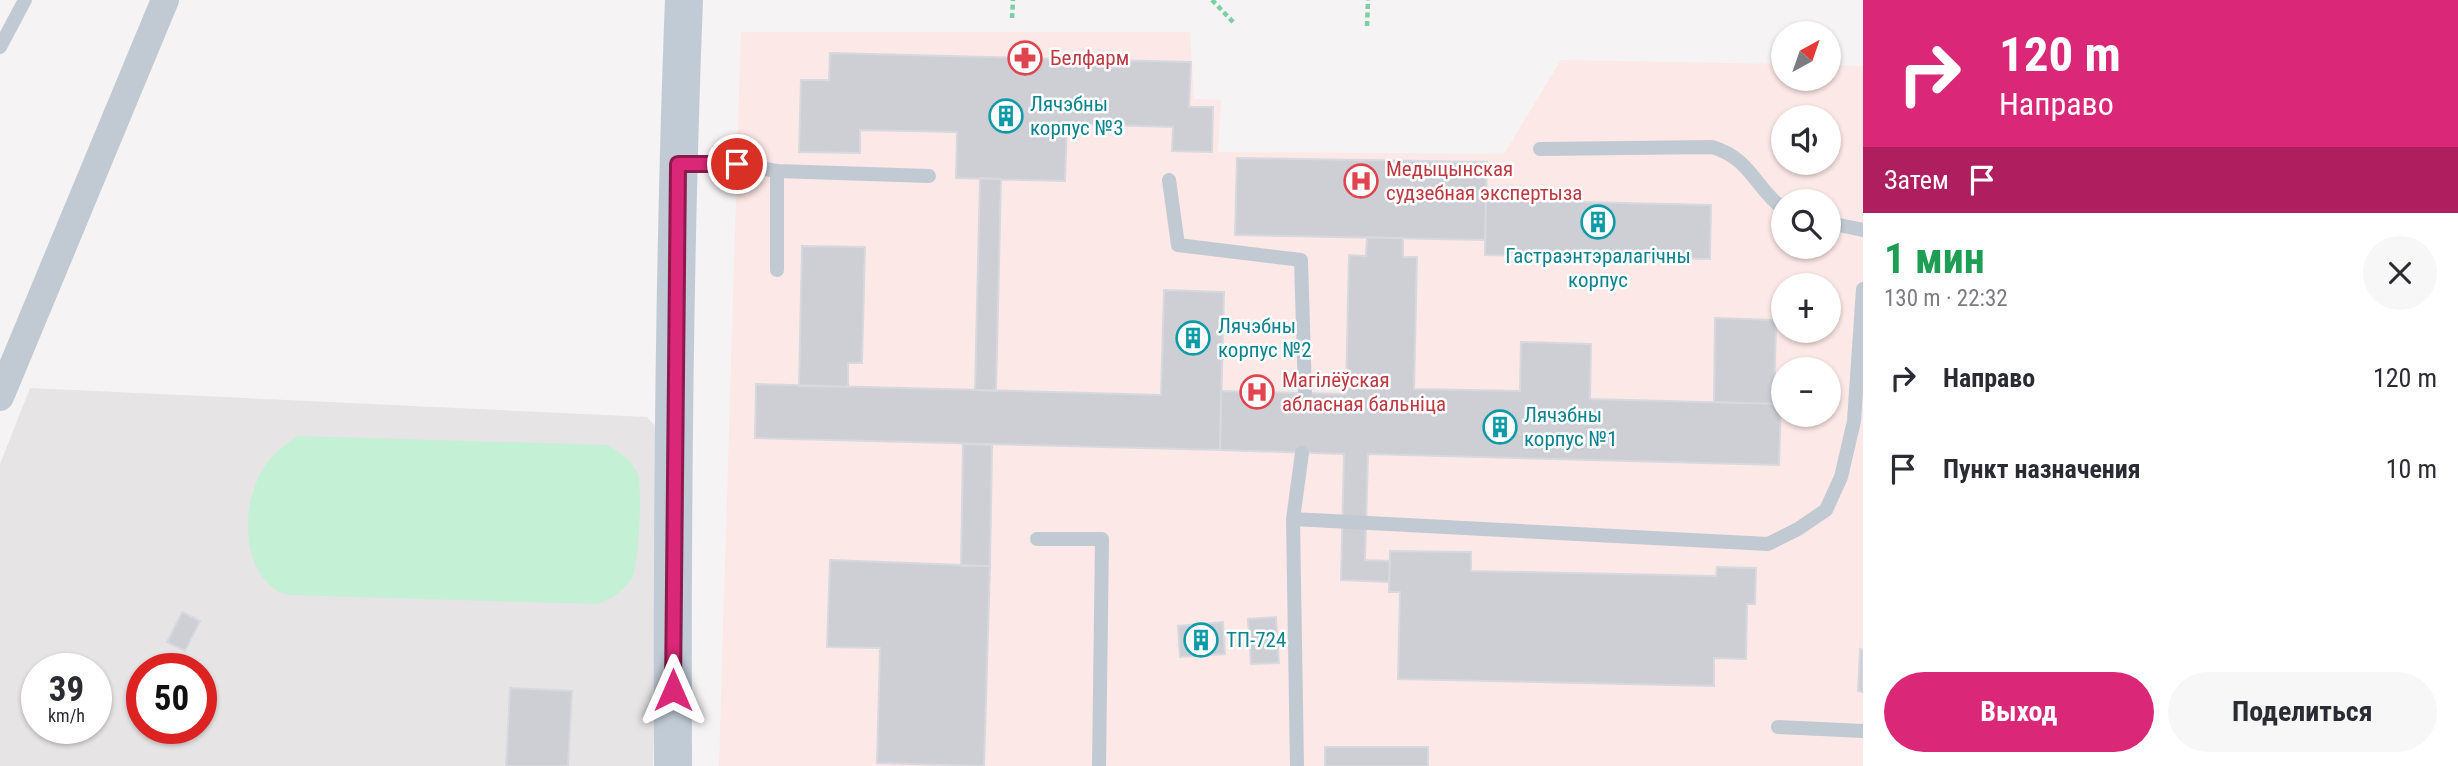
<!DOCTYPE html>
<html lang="ru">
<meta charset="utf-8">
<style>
:root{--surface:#fff;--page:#f7f7f7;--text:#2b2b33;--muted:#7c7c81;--accent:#db2777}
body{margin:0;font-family:"Roboto Condensed",sans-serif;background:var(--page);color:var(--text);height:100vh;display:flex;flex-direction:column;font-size:26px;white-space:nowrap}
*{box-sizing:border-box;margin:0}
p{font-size:23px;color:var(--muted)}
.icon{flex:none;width:38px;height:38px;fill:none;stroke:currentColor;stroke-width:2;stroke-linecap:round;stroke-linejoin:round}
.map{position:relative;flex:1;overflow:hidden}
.side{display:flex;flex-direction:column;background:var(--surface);width:595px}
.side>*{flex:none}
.banner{background:#db2777;color:#fff;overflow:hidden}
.needle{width:46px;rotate:40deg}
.fabs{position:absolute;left:1771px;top:21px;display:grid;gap:14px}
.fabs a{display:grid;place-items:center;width:70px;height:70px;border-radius:50%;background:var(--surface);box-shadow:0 2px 5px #0004;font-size:35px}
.speed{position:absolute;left:21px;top:653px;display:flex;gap:14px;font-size:35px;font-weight:700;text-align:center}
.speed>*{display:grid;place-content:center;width:91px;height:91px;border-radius:50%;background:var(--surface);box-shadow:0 2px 5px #0004;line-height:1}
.speed small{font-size:18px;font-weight:400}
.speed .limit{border:10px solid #d22;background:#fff;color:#111}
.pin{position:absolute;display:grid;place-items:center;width:60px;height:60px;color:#fff;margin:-30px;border:4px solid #fff;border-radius:50%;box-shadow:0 2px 7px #0007}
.me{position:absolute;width:77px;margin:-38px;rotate:0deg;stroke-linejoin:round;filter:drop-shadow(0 0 5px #0008)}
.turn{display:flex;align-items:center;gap:24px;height:147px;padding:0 21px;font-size:32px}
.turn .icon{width:91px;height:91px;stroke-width:2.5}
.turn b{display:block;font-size:49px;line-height:60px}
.then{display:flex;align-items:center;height:66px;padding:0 21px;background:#0003;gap:14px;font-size:26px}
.round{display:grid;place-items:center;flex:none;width:74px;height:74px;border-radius:37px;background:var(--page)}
.headline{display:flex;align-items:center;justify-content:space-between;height:119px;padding:0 21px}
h1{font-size:42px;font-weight:700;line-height:52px;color:#1e9e55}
.cta{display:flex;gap:14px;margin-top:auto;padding:14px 21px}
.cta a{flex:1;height:80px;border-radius:42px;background:var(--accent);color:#fff;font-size:28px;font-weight:700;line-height:80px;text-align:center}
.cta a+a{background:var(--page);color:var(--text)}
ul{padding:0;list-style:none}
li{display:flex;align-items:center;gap:21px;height:91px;padding:0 21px}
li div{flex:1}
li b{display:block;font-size:26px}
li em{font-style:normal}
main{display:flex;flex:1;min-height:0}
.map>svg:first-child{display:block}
</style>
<main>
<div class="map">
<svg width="1863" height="766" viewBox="0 0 1863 766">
<rect width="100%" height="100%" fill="#f5f3f3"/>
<!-- education -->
<path fill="#e6e4e5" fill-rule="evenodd" d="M30,388L647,417L660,431L653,766H0V464ZM37,668H96V728H37ZM142,668H201V728H142Z"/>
<!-- medical -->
<path fill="#fce8e6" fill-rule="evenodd" d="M741,32H1190L1194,99L1221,100L1218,152L1504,154L1561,60L1783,64V79H1829V65L1863,66V766H719ZM1783,117H1829V163H1783ZM1783,201H1829V247H1783ZM1783,285H1829V331H1783ZM1783,369H1829V415H1783Z"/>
<!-- green -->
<path fill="#c4f0d5" d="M298,436L607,445C620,453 633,460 638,475C642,487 639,568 632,578C624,591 611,599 598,604L289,595C284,593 278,592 274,589C237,560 242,488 273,456C280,448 290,442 298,436Z"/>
<!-- building -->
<path fill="#cdcfd5" stroke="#d7d9de" stroke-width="2" d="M830,53L1191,62L1189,107H1213L1212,152L1172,151L1173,127L1067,124L1065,181L956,178L957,132L860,130V153L799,152L801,80H829Z
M1237,158L1487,162L1485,240L1235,235Z
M980,178L1001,179L996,391L975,390Z
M1486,200L1711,205L1710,259L1485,255Z
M1367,237L1403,238V257H1417L1414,389L1520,391L1521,342L1591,344L1590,399L1781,404L1779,465L1368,454L1365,560L1390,561L1389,582L1341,580L1344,454L1220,450L1221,391L1346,394L1349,255L1366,256Z
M802,246L865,247L862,363H848V387L799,386Z
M1164,290L1224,292L1220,450L755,438L756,384L1161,395Z
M1715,318L1776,320L1774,404L1714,402Z
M963,444L992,445L990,566H961Z
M1390,551L1471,552V571L1716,576L1717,567L1756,568L1755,604H1747L1746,659L1714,658V686L1398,679L1400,592H1389Z
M830,560L990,566L984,766L877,763L880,648L827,647Z
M182,612L200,621L185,651L167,642Z
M1276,617L1279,663L1251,664L1248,619Z
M1223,622L1225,654L1180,657L1178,626Z
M1860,649L1863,650V692L1858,691Z
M510,688L572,691L568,766H506Z
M1325,747H1428V766H1325Z"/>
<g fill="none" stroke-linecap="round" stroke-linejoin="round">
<!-- path -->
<path stroke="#7bcfa7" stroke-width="4.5" stroke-dasharray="5 3.5" stroke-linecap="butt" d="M1212,0L1234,23
M1012,18L1013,0
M1367,26L1368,0"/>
<!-- service -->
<path stroke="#c1cad2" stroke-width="14" d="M0,47L25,0
M1540,149L1712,147C1750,158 1755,187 1783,209
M679,164H737L777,171L929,176
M1169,180L1178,245L1301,260L1305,393
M1829,223L1863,230
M777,270V171
M1293,519L1768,544L1798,529L1826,510L1841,477L1854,421L1863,289
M1037,539H1102L1099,766
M1778,727L1863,731
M1297,766L1293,519L1302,453"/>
<!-- minor -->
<path stroke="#c1cad2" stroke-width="28" d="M0,397L165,0"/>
<!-- secondary -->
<path stroke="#c1cbd6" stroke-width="38" d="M673,766C672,511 674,255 684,0"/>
</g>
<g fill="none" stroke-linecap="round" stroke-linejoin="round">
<defs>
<path id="route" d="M673,690L678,164H737"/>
</defs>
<!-- route casing -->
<use href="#route" stroke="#8e194d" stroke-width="18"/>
<!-- route -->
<use href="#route" stroke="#db2777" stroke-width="12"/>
</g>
<!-- icons -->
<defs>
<symbol id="pharmacy-ring" viewBox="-11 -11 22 22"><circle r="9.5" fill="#fff" stroke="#e0444e" stroke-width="1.5"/><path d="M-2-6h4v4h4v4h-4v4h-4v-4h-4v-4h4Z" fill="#e0444e"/></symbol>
<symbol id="building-ring" viewBox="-11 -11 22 22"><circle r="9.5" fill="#fff" stroke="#0f9aa8" stroke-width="1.5"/><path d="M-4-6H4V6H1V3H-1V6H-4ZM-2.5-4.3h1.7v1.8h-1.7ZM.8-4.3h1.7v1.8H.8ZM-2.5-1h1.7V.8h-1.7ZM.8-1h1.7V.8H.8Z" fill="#0f9aa8"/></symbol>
<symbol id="hospital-ring" viewBox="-11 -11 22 22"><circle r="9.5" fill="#fff" stroke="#e0444e" stroke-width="1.5"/><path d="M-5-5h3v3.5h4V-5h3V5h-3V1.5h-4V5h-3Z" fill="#e0444e"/></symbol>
</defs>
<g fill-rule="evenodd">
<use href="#pharmacy-ring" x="1006" y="39" width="38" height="38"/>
<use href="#building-ring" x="987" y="97" width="38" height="38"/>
<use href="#hospital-ring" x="1342" y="162" width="38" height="38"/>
<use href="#building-ring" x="1579" y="203" width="38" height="38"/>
<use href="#building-ring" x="1174" y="319" width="38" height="38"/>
<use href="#hospital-ring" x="1238" y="373" width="38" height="38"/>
<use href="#building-ring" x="1481" y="408" width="38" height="38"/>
<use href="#building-ring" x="1182" y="621" width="38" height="38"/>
</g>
<g text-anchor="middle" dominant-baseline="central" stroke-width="5" stroke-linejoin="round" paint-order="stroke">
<!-- health labels -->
<g font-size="21" fill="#be3a42" stroke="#fff" text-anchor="start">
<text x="1050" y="58">Белфарм</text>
<text x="1386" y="169">Медыцынская<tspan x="1386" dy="24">судзебная экспертыза</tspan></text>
<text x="1282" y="380">Магілёўская<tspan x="1282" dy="24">абласная бальніца</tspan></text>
</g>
<!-- culture labels -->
<g font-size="21" fill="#0d838f" stroke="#fff" text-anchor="start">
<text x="1030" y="104">Лячэбны<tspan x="1030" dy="24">корпус №3</tspan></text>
<text x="1598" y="256" text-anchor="middle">Гастраэнтэралагічны<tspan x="1598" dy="24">корпус</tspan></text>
<text x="1218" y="326">Лячэбны<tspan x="1218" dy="24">корпус №2</tspan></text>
<text x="1524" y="415">Лячэбны<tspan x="1524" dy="24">корпус №1</tspan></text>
<text x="1226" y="640">ТП-724</text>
</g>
</g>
</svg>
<div class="fabs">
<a><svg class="needle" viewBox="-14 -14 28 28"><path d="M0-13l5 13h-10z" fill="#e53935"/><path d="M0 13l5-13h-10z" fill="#7c7c81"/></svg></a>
<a><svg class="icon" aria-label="sound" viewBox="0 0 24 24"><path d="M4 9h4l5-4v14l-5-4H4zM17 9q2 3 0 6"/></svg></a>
<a><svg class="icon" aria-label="search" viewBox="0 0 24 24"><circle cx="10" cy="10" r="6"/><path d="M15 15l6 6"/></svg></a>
<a>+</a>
<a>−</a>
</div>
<div class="speed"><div>39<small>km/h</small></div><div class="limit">50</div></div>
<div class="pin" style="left:737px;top:164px;background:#d93025"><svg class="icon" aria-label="arrive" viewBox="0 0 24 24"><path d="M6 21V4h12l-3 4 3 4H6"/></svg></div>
<svg class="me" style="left:673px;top:690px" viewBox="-20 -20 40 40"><path d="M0-17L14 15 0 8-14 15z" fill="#db2777" stroke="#fff" stroke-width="4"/></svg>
</div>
<section class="side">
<div class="banner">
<div class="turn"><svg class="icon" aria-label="right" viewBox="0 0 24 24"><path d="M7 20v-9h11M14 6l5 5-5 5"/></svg><div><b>120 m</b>Направо</div></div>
<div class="then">Затем<svg class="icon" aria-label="arrive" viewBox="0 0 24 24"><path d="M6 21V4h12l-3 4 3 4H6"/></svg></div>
</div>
<div class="headline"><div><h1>1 мин</h1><p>130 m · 22:32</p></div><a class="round"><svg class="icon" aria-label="close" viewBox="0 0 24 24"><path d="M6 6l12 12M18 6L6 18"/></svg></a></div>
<ul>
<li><svg class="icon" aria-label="right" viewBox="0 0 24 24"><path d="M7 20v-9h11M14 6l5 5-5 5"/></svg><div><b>Направо</b></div><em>120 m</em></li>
<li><svg class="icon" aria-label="arrive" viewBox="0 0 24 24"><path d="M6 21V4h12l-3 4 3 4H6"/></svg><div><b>Пункт назначения</b></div><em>10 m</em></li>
</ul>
<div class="cta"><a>Выход</a><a>Поделиться</a></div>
</section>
</main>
